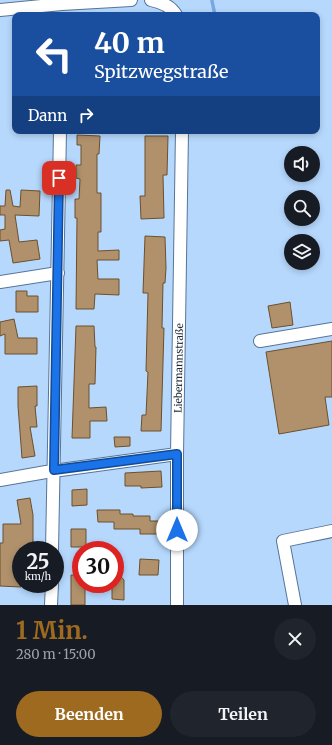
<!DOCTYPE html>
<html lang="de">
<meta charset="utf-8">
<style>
:root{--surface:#171b24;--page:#20242c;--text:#f1f3f6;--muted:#9ea1a6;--accent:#9d6a20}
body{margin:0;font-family:Merriweather,serif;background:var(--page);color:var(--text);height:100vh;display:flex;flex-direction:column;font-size:15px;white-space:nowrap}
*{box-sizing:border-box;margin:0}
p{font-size:13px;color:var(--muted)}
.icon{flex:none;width:22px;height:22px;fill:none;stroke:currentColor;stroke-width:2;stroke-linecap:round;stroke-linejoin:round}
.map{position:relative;height:605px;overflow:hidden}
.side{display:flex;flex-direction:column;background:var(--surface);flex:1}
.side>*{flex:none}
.hud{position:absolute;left:12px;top:12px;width:308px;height:122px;border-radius:8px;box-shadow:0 2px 6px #0003;background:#1a4fa0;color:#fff;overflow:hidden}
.buttons{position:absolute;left:284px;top:146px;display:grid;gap:8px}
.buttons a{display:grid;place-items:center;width:36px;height:36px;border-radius:50%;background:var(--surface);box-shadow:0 2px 6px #0003;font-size:20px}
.speed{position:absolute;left:12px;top:541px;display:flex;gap:8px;font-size:20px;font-weight:700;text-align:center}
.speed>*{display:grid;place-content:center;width:52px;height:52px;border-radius:50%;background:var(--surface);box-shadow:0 2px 6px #0003;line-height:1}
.speed small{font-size:10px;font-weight:400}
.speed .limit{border:6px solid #d22;background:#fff;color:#111}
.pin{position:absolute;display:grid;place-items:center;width:34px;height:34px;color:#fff;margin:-17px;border-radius:8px;box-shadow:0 2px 6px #0006}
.me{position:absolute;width:44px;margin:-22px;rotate:0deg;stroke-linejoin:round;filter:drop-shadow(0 0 3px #0008)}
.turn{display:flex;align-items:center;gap:14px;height:84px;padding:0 16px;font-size:18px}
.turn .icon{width:52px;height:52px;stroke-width:2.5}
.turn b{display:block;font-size:28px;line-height:34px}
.then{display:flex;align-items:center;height:38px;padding:0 16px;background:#0003;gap:8px;font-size:15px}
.round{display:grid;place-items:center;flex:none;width:42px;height:42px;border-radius:21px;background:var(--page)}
.overview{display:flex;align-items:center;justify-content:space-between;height:68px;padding:0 16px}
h1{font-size:24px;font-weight:700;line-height:30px;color:var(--accent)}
.cta{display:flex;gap:8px;margin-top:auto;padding:8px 16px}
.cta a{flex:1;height:46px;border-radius:24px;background:var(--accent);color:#fff;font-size:16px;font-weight:700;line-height:46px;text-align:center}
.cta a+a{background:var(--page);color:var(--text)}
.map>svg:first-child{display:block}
</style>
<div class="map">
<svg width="332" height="605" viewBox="0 0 332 605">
<rect width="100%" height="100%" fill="#b6d8fd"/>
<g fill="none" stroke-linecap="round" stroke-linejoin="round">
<!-- stream -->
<path stroke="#77a9e0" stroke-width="3.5" d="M212,1L215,15"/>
</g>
<!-- building -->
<path fill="#b0916c" stroke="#6c502c" d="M77,135L100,136L99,154H97V193H101V232H98V251L119,250V260H97L98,279H119V295L95,294L94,309H76L77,218H75V199H79L80,179L76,178V165H81V145H77Z
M145,136H168L167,175H163L164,218L141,219L140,196H145Z
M6,190H10L13,206L20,207L21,190L40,191L39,216L15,215L19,242L37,240L40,259L13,263L9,240L0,241V230L5,229V215H0V206H5Z
M145,236L165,237L166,268L165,283H163L162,328H164L161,431H141L142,415H146L148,372L146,371L148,293H143Z
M16,291H27V296H38V312H16Z
M290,302L293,325L272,328L268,306Z
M14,319L18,338H37V354H5V334L0,336V322Z
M76,326H94L95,347H96L95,384H89V408L106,407L107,421H90V438H72Z
M332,341V397H325L329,425L279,434L266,352Z
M37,386V406H35L37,427H30L35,456L22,458L18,406V387Z
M114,437H130V446L115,447Z
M161,471L162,487L141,488V486H125V473Z
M87,489V505L72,506V490Z
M30,498L33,515V543H28V550H21V587L0,586V543H3V524H21L17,500Z
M97,510H120V514H133V516H150V521H158L159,534H140V529H114V522H98Z
M71,529H86V547H71Z
M140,559L159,560L158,575H139Z
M115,570L124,580V600L112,599V584H115Z
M71,575H81V584H85V605H71Z"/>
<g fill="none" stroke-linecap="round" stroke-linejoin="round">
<defs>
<g id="minor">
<path d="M151,0C161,2 171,6 176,15"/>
<path d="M0,10L62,4L131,0"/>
<path d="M0,282L58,273"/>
<path d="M260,341L332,329"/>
<path d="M0,480L46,472L177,454"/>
<path d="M52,550L60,131"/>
<path d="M51,605L52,584"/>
<path id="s1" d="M177,605V454L182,131"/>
<path d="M295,605L283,541L332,531"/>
</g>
</defs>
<!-- minor casing -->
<use href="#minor" stroke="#577597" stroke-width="14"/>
<!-- minor -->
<use href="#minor" stroke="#fff" stroke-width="12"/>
</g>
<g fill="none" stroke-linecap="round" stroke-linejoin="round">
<defs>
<path id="route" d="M59,178L54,470L177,454V530"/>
</defs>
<!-- route casing -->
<use href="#route" stroke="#114b97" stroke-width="10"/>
<!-- route -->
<use href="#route" stroke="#1a73e8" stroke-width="7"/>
</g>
<g text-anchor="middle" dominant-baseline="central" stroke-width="4" stroke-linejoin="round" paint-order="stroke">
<!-- street labels -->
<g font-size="10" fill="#1b2836" stroke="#eff6fe">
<text stroke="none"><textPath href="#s1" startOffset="237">Liebermannstraße</textPath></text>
</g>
</g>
</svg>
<div class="buttons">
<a><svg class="icon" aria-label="sound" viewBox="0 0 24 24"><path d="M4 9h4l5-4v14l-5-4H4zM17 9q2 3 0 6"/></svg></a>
<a><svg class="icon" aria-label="search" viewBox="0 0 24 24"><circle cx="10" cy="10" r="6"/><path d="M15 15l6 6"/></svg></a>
<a><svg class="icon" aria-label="layers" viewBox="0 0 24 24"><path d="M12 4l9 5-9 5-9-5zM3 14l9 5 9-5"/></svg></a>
</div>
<div class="speed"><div>25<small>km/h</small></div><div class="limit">30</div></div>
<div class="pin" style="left:59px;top:178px;background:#d93025"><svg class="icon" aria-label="arrive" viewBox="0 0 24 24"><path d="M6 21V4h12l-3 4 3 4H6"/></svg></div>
<svg class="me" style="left:177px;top:530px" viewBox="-20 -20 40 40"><circle r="19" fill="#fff"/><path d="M0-13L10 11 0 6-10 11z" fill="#1a73e8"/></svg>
<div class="hud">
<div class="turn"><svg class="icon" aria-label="left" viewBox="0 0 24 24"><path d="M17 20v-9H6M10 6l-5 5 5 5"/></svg><div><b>40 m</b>Spitzwegstraße</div></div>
<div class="then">Dann<svg class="icon" aria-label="right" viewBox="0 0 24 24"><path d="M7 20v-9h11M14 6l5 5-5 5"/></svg></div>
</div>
</div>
<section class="side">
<div class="overview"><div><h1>1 Min.</h1><p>280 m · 15:00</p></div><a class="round"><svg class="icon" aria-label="close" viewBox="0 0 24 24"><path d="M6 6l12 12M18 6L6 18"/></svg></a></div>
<div class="cta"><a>Beenden</a><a>Teilen</a></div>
</section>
